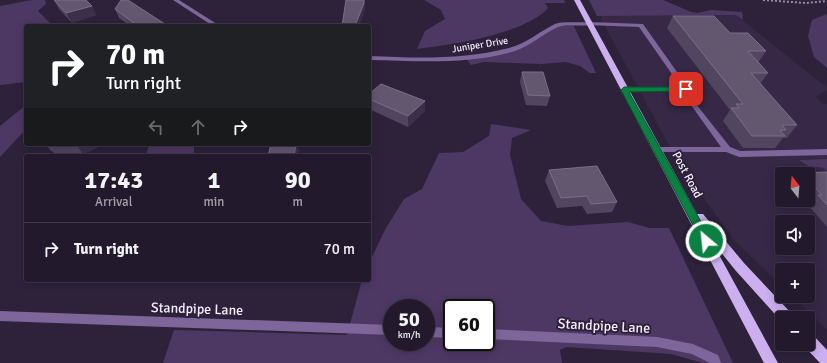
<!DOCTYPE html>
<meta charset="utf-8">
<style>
:root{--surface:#221a2c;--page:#2e2738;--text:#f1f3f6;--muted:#a2a1a9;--line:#3f3848}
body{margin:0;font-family:Signika,sans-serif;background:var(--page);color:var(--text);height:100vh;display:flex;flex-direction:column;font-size:15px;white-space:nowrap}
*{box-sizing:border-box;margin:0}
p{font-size:13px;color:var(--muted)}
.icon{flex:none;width:22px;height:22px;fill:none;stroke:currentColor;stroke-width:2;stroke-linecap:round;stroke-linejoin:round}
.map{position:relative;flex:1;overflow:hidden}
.side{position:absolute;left:24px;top:154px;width:347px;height:128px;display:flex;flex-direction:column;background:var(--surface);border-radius:4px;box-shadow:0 2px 10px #0003,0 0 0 1px var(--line)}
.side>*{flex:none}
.hud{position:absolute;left:24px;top:24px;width:347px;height:122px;border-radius:4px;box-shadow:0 2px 10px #0003,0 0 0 1px var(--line);background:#202124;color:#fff;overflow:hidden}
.needle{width:26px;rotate:344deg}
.buttons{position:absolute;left:775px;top:167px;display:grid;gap:8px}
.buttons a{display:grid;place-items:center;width:40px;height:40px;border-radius:4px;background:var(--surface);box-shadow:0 2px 10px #0003,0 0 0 1px var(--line);font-size:20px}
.speed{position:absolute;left:383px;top:299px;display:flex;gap:8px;font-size:20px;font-weight:700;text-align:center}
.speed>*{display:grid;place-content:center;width:52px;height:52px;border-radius:50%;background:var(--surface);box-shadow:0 2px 10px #0003,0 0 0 1px var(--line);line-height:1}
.speed small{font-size:10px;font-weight:400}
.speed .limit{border:2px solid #111;border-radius:6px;background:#fff;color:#111}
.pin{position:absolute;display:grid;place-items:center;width:34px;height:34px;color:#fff;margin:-17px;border-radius:8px;box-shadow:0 2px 6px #0006}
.me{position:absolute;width:44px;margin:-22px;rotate:332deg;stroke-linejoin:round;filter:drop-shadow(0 0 3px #0008)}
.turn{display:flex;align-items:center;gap:14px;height:84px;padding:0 16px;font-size:18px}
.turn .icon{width:52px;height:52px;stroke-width:2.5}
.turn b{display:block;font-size:28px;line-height:34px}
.lanes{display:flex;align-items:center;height:38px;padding:0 16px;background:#0003;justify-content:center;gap:20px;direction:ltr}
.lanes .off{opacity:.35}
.eta{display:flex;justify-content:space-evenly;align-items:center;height:68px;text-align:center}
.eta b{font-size:24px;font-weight:700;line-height:28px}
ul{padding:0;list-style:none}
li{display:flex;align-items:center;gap:12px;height:52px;padding:0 16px;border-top:1px solid var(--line)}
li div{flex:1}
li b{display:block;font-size:15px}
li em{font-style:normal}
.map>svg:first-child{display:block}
</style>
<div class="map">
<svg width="827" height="363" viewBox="0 0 827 363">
<rect width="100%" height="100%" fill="#2d223a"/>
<!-- built -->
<path fill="#362846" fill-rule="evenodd" d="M736,15L825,86L827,90L816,96L822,103L827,104V159L799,160L808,166L824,168L827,171V330L792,296H808V270H782V286L734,240L678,162L601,19L602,16ZM782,174H808V200H782ZM782,222H808V248H782Z"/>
<!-- green -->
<path fill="#4d3864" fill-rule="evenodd" d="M32,0H45L46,4L38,11L53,26H26V82L0,85V6Z
M424,0H564L565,3H545L548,8C525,34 452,45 417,49L425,31L445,19L441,10Z
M589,0H663L691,12L697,13L711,10L742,12L743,20L736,15L597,16Z
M827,14V68L814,57L808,36L812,20Z
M572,22L596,73H590L580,66L565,62L543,64L484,62L471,65L465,57L508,49L520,45L555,25Z
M26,105V129L0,157V126Z
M491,124L531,130L512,138L510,155L521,199L541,221L568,226L628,222L650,228H669L733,363H703L671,354L567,347L560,350L562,363H163L174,330L347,335L362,280H369V263L386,228L404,199L422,189L439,153L463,152L489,136ZM392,308H426V342H392ZM452,308H486V342H452Z
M150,144H194V156H145Z
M827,159V171L824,168L808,166L799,160Z"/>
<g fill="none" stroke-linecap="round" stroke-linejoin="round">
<!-- path -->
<path stroke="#958ca0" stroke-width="2" stroke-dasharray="2 2" stroke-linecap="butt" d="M763,0L806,3L827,1"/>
<!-- lane -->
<path fill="#7e669a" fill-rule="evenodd" d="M589,22L643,24L689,89L686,91L622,90V88L624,87H681L639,27L587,25V23Z
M694,103L696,104L730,147L740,151L827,149V155L739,157L726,152H655L654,150L658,147H721L691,105Z"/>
<!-- street -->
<path fill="#7e669a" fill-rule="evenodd" d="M173,0H179L220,26H213Z
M589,22L591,23V25C581,27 567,23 558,27C543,34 530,46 515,51C468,65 417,61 369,60V56C417,58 462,60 509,48C526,44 540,31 555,24C563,21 580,23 589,22Z
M0,311L392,325V335L0,321Z
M426,327L452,328V338L426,337Z
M486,329L657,337L693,344L718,355L721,363H710L692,354L657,347L486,339Z"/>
<!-- primary -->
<path fill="#ccafef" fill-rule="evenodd" d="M574,0H580L697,214H703L744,263L792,314L793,318H782V322L736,271L711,240L778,363H764Z
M808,334L813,335L827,350V363H820L803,345L808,344Z"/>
</g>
<!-- wall -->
<path fill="#51465f" d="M54,0L92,6L96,15L72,23L59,9Z
M115,9L168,26H130L119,18Z
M673,16L730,33L766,51L758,63L768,73L760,84L797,125L787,138H783L775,148H743L723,121L730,110L667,28Z
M522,72L550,96L547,106L526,105L520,82Z
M369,94L425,111L408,127L369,109Z
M46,144H104L103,145L83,154L63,156L56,154L50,150Z
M549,170L617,202L612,212L587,214L582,206L557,208L545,181Z
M827,172V227L808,205L810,203L807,200H808V174H801L802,173Z"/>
<!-- shaded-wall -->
<path fill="#3b3049" d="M364,0H365V10L359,26H355Z
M92,6L96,15L72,23L66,13Z
M425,101V111L408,127V116Z
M76,144H104L103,145L83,154Z
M296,144H297L299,150L298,156H294Z"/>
<!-- building -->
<path fill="#635770" stroke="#796f86" d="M54,0H86L92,6L66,13Z
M121,0H128L168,26H138L115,9Z
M346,0H364V3L355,26H342Z
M673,16H714L730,33H748L766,51H748L768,73H751L797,125H782L786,130H780L785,136H752L731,108H739L736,104H743Z
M522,72H543L550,96L528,95Z
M381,84L425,101L408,116L369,99V94Z
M271,144H296L294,156H268Z
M597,166L617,202L591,204L587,196L561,198L549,170Z
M827,172V205L818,195H822L808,180V174H803L802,173Z"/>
<!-- route -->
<path fill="#0b8043" stroke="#07532c" d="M624,87H686L690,89L686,91L629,92L710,238L712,241L710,244H703L621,90Z"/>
<g text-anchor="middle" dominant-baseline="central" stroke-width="4" stroke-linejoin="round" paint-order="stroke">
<!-- far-street labels -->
<g font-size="10" fill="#f3ecfc" stroke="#2d223a">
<text transform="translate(480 45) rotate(-9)">Juniper Drive</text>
</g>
<!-- street labels -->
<g font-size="12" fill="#f3ecfc" stroke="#2d223a">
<text transform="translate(687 175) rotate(62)">Post Road</text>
</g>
<!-- near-street labels -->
<g font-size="14" fill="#f3ecfc" stroke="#2d223a">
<text transform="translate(197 309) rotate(2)">Standpipe Lane</text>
<text transform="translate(604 326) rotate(3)">Standpipe Lane</text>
</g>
</g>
</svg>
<div class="buttons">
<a><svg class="needle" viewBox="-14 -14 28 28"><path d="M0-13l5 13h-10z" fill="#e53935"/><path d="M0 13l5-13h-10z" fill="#a2a1a9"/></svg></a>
<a><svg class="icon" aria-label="sound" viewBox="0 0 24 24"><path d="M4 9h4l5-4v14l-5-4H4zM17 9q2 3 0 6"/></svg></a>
<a>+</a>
<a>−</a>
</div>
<div class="speed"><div>50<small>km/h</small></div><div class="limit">60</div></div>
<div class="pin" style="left:686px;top:89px;background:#d93025"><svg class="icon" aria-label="arrive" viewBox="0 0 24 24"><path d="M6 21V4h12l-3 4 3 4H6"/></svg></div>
<svg class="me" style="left:706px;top:241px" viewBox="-20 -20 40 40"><circle r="17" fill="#0b8043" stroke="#fff" stroke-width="3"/><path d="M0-11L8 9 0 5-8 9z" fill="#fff"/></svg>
<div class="hud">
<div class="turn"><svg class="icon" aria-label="right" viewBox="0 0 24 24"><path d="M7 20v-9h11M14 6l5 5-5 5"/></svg><div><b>70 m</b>Turn right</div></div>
<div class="lanes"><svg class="icon off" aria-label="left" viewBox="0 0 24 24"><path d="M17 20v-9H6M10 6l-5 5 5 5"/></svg><svg class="icon off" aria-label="ahead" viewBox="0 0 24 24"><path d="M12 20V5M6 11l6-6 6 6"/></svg><svg class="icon" aria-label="right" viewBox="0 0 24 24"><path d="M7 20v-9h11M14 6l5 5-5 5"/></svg></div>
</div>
<section class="side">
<div class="eta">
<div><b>17:43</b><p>Arrival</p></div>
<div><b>1</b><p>min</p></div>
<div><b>90</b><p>m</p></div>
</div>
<ul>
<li><svg class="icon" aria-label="right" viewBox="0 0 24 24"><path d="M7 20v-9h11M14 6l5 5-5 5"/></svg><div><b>Turn right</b></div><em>70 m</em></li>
</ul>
</section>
</div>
